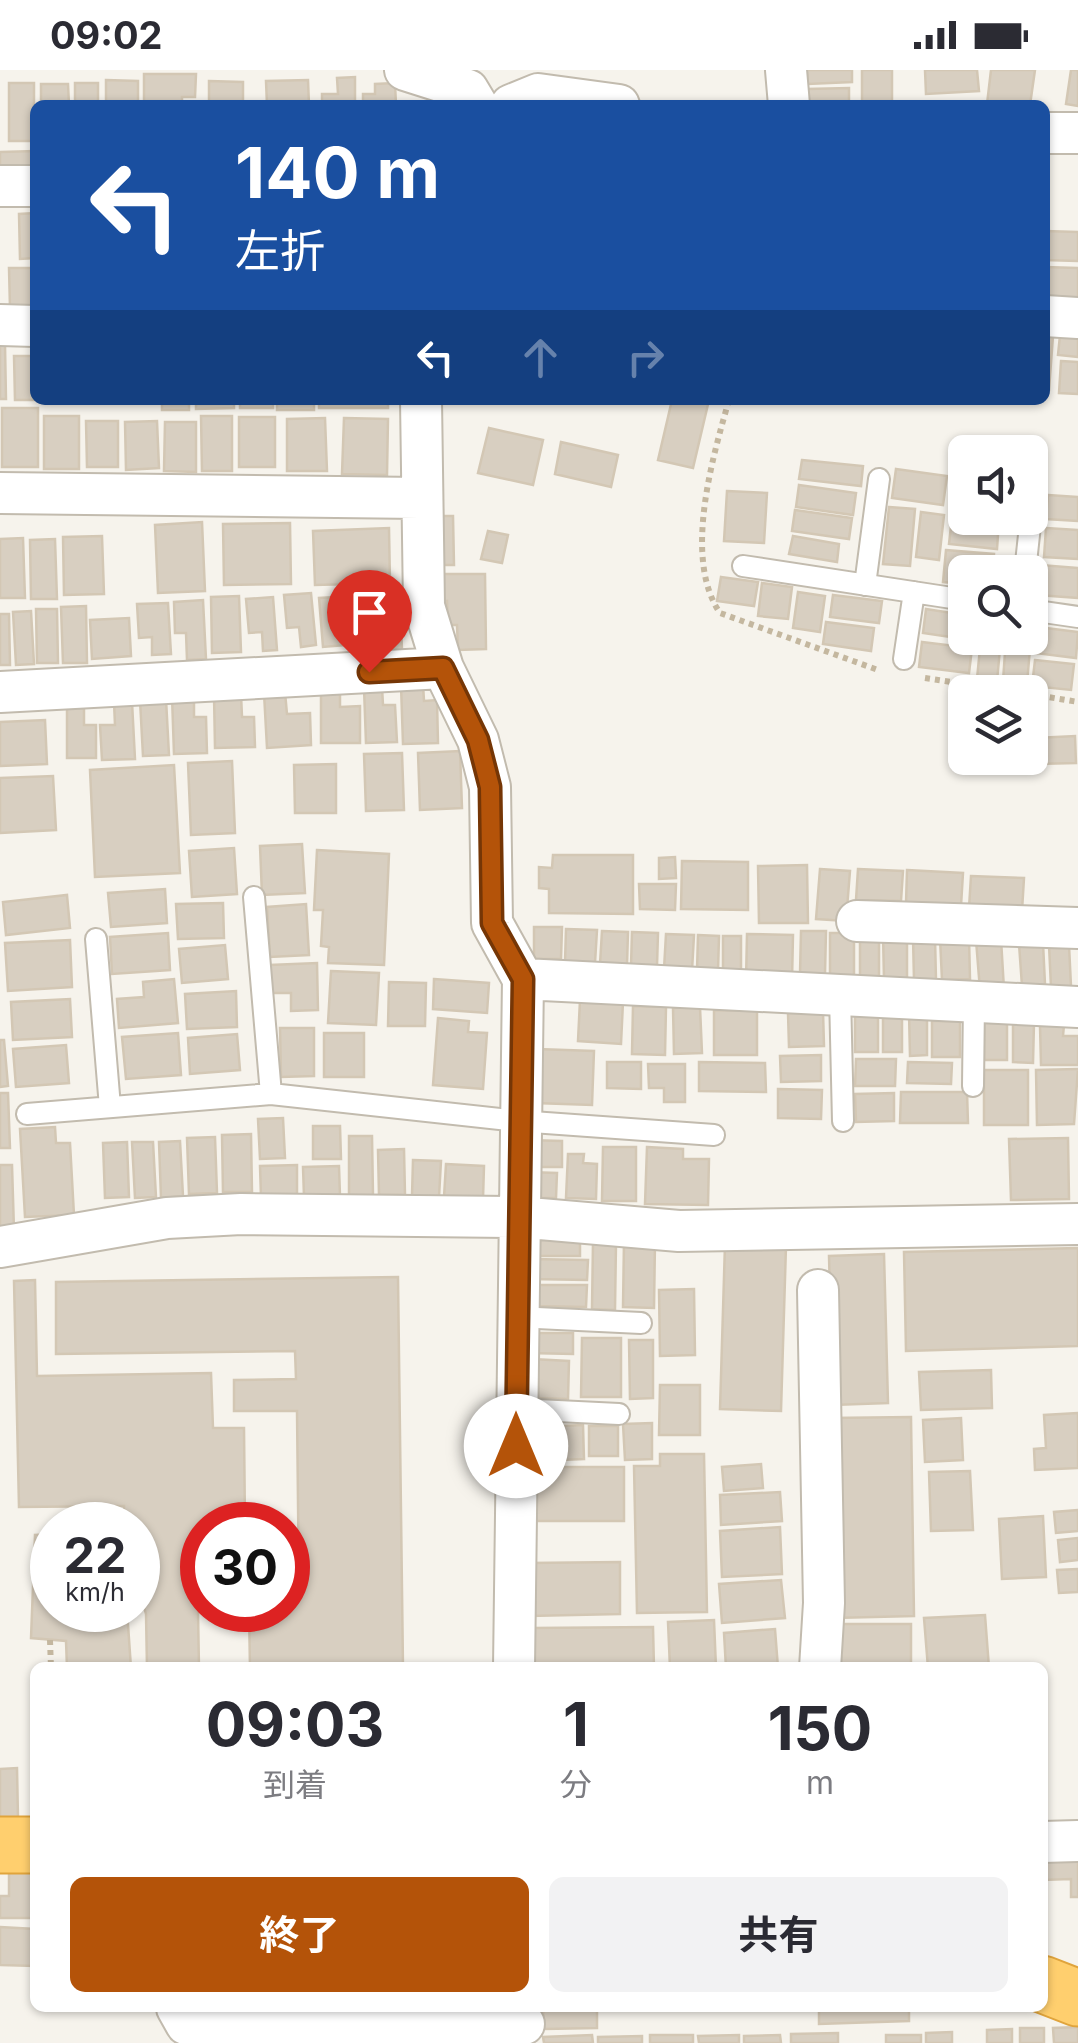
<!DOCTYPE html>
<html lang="ja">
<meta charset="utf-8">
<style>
:root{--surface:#fff;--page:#f2f2f3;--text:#2b2b33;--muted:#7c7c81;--accent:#b45309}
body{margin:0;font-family:Inter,"Noto Sans JP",sans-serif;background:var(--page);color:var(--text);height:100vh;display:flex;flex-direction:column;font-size:38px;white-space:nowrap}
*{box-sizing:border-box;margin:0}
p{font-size:32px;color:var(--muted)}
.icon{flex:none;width:55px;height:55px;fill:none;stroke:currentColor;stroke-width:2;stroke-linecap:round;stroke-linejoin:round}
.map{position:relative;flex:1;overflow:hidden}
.details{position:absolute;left:30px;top:1592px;width:1018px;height:350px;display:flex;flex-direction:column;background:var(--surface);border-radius:15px;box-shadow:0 2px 8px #0004}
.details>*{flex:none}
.top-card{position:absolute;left:30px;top:30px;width:1020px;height:305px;border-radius:15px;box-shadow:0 2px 8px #0004;background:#1a4fa0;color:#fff;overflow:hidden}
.tools{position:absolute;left:948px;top:365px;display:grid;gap:20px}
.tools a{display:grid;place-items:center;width:100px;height:100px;border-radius:15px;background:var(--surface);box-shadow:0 2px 8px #0004;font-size:50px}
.speed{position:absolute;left:30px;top:1432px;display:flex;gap:20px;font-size:50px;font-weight:700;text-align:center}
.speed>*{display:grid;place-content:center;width:130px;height:130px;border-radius:50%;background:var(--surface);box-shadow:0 2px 8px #0004;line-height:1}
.speed small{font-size:25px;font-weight:400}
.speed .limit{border:15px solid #d22;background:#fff;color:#111}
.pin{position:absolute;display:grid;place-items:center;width:85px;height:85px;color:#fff;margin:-102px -42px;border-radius:50% 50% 50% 0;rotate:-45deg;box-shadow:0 0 10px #0007}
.pin .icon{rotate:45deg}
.me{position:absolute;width:110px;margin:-55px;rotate:0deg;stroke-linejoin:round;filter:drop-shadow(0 0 8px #0008)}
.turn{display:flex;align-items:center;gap:35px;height:210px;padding:0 40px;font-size:45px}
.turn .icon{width:130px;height:130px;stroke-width:2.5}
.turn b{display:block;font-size:70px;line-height:85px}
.lanes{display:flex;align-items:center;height:95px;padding:0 40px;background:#0003;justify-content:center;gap:50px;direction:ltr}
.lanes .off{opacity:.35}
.eta{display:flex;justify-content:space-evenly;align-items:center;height:170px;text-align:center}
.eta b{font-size:60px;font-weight:700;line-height:70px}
.cta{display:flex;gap:20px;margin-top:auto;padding:20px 40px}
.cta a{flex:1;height:115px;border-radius:15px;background:var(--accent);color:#fff;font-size:40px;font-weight:700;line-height:115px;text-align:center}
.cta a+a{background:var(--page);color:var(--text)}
.status{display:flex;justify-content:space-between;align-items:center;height:70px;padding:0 50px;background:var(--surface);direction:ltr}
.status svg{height:28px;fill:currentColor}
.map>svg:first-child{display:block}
</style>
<div class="status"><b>09:02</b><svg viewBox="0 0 49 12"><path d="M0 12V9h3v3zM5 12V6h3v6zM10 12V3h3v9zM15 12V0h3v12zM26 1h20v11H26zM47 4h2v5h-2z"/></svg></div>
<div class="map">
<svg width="1078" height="1973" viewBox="0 0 1078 1973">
<rect width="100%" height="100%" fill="#f6f3ec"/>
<!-- building -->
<path fill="#d8cfc1" stroke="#d3c7b4" stroke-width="2.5" d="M807,0H852V12L808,14Z
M862,0H892V35H862Z
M925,0H977L979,21L926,24Z
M991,0H1035L1030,35L987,34Z
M1071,0H1078V36L1066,34Z
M144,4H196L195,27H182V35H144Z
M355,7V35H322V24H338L337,8Z
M106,10L138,11V35H106Z
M308,10L309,35H267L266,11Z
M209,11L243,12V33L255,35H209Z
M9,13H34V71H9Z
M75,13H98V35H75Z
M395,13L396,35H363V24H375V14Z
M41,14H68L69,35H41Z
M849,18V35H808L807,19Z
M35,81V102L0,104V82Z
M35,143V188L20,189L19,144Z
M1045,161L1078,162V191L1045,190Z
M1045,197L1078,198V232L1045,231Z
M9,198H35V238H10Z
M1060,265L1078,266V287L1058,285Z
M1045,266H1053L1049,320H1045Z
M0,275H5L6,329H0Z
M14,286H35V330H15Z
M1061,291L1078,292V324L1059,323Z
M162,330H189V340H162Z
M196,330H234V338L196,339Z
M240,330H273V338H240Z
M277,330H314V340H277Z
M319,330H388V338H319Z
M672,330H709L693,398L658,390Z
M2,338H38V397H2Z
M44,346H79V399H44Z
M201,346H232V401H202Z
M239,347H275V397H239Z
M325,348L327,401H287V349Z
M344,348L388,349L387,405L342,404Z
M86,351H118V397H87Z
M157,351L159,398L126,400L125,352Z
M165,352H196V402L164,401Z
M489,358L543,370L533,415L478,403Z
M561,372L618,385L611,417L555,404Z
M802,390L863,396L861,416L799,409Z
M896,399L947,406L943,435L892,428Z
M957,411H965V443L954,442Z
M799,415L856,423L853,445L796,437Z
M727,421L767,423L764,473L724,471Z
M1048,425L1078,427V451L1046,449Z
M889,437L915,439L910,496L883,494Z
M795,440L852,448L849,469L792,461Z
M921,442L944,445L939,490L916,487Z
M437,446H453L454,495H437Z
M952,447L999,451L997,479L949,474Z
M202,452L205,521L158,523L155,455Z
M290,453L291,514L224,515L223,454Z
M389,458L390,513L315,515L313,461Z
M1046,458L1078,460V489L1044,487Z
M488,461L508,465L502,493L481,489Z
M102,466L104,524L64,525L63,467Z
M793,466L839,474L837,492L789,484Z
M23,468L25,528H0V469Z
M55,469L57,529H31L30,470Z
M946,480L994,484L993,502H965V514L943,512Z
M1040,495L1078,498V528L1038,525Z
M440,504H485L486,579L458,580L457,555H448L447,531L440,532Z
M721,507L758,512L754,536L717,531Z
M762,513L792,517L788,549L758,546Z
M798,522L825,526L820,562L793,558Z
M311,523L316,575L301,577L299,557L287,558L284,525Z
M833,525L882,531L879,553L830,547Z
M239,526L241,582L212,583L211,527Z
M354,526L357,574L323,577L319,528Z
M400,526L402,580L367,582L365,527Z
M273,527L277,580L263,581L262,562L249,563L246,529Z
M203,530L206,589L187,590L186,563H175L174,532Z
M168,533L171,584L152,585V567L139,568L137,534Z
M86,536L87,593H63L61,537Z
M36,539H57L58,593H37Z
M926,539L965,545V568L971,570L923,563Z
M31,541L34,594L16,595L13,542Z
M0,544H9L10,595H0Z
M129,548L131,586L92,589L90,550Z
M826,552L874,558L871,581L823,574Z
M1032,556L1027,613L1003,611L1006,568H1030Z
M1038,557L1078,562L1076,588L1035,583Z
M981,568H1001L997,611L977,609Z
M922,572L972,578L969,603L919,597Z
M1035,590L1074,594L1071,620L1032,616Z
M423,614L424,631L437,630L438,673L403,674L401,615Z
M382,617L383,635H395L397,672L366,673L364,618Z
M321,620H340V637L360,636V673H321Z
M285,622L287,644L310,643L311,675L267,678L264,623Z
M241,624L242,647H254L255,677L215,678L214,625Z
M172,626H194V647H206L207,683L174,684Z
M166,629L169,685L143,686L140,630Z
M114,632H132L135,689L102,690L100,655H115Z
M67,634L84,635V655H96V688H67Z
M45,650L47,694L0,696V652Z
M1075,666L1076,693L1036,694V668Z
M460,681L462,738L420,740L418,683Z
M402,683L404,740L366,741L364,684Z
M232,691L235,763L191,765L188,693Z
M336,694V743H295L294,695Z
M174,695L180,803L95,807L90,700Z
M53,706L56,760L0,763V708Z
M302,774L305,823L262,825L260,776Z
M234,778L237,824L192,827L189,781Z
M317,780L389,784L384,895L328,893L329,877L321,876L323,840H314Z
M553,785H633V844L549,843V819L539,818V797L552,798Z
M675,787L676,808L659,809V788Z
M682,791L748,792V840L681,839Z
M807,795L808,853H759L758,796Z
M820,799L850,801L846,851L816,849Z
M858,799L903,801L901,831L856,830Z
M907,800L963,803L961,836L906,833Z
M971,806L1024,808L1022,841L969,838Z
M639,814H676L675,840L640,839Z
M165,819L167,853L111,857L108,823Z
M67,825L70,858L6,865L3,832Z
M223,833L224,868L178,869L176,834Z
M306,834L309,885L270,887L267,837Z
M534,857H562L561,889H534Z
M566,859L597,860L595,893L565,892Z
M602,861L628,862L627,895L600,894Z
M801,861H826L825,904H800Z
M632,862L658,863L657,896H631Z
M168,863L170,900L112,904L110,867Z
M830,863H854V906H830Z
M860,863H879V908H860Z
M666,864L694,865L692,901L664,899Z
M747,864L793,865L792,911L746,910Z
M883,864H907V909H884Z
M698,865L719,866L718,902L697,901Z
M723,866H741V902L723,901Z
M913,867H935L936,910H914Z
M969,867L970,909L942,910L940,868Z
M1001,869L1004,919L980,920L976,870Z
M70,870L72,917L8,921L5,873Z
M1043,873L1045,914L1022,916L1019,874Z
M225,875L228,909L182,913L179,879Z
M1049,875H1069L1071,916L1051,917Z
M317,893L318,940L291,941V923H271L270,895Z
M331,901L379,903L376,955L328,953Z
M174,909L178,953L119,958L117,929L144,927L143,912Z
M434,909L489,913L487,943L433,939Z
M389,912L426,913L425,956H388Z
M236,921L237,957L187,959L185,924Z
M70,929L72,967L13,970L11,932Z
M580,930L623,932L621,974L578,971Z
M633,936L666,937L665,985L632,984Z
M700,937L702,983L674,984L673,938Z
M714,940L757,941V985H714Z
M823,941L824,976L789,977L788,943Z
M855,941H878V982H855Z
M883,941H902V982H883Z
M909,943H927V985L910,986Z
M438,948L469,951L468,962L487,963L483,1019L433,1015Z
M932,951H960V987H932Z
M984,951H1007V990H984Z
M1013,952L1034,953L1033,993L1013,992Z
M1064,955L1063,966H1078V995H1041L1040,956Z
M280,958H314V1006L281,1007Z
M178,963L181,1005L126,1009L122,967Z
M324,963H364V1007H324Z
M237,964L240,1000L190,1004L188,968Z
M0,970H4L8,1016L0,1017Z
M66,975L69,1013L16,1017L13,979Z
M537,979L594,981L592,1035L535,1033Z
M821,985V1011L781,1012L780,986Z
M856,989H896L895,1016H855Z
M607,992H641V1019L607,1018Z
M699,992L765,993L766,1022L699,1021Z
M908,992L952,993L951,1014L907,1013Z
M648,994H685V1032H664V1018H649Z
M1078,999L1074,1054L1037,1055L1036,1000Z
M984,1000H1028V1055H984Z
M778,1019L822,1020L821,1049L778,1048Z
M901,1022H967L968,1053H900Z
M0,1023H8L10,1078H0Z
M894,1023V1051L856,1052L855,1024Z
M283,1048L285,1088L260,1089L258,1049Z
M313,1056H340L341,1089H313Z
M55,1057L56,1073H70L74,1145L25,1147L20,1059Z
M251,1064L252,1122H223L222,1065Z
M349,1066H372L373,1125L349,1126Z
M215,1067L217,1123L189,1124L187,1068Z
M1068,1068L1069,1129L1011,1130L1009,1069Z
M527,1070L562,1071V1097H527Z
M180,1071L183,1126L161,1128L159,1072Z
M127,1072L129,1127L105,1128L103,1073Z
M132,1072H153L156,1127L135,1128Z
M603,1077H636V1131H602Z
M647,1077L683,1079V1089H709L708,1135L645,1134Z
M404,1079L405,1125H379L378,1080Z
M568,1084H584L583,1093L597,1094L596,1129L566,1128Z
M413,1090L441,1091L439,1127L412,1126Z
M446,1094L484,1096L483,1129L444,1127Z
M0,1095H12L14,1160H0Z
M297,1095V1126L261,1127L260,1096Z
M339,1096L340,1126L304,1127L303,1097Z
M527,1102L557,1103L556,1128H527Z
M532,1166H580V1186H532Z
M624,1171L655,1172L654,1238L623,1237Z
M593,1172L616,1173L615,1240L592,1239Z
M725,1174L786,1176L781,1341L720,1339Z
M1078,1178V1276L906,1281L904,1182Z
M884,1184L888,1333L833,1335L829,1186Z
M530,1189L588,1190L587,1210L530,1209Z
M398,1207L403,1598H250L249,1540H288V1522H299L297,1341H234V1310L296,1309L295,1281L56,1284V1212Z
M35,1210L37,1306L211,1303L213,1358H244L245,1455H202V1540L247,1541L198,1542L199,1598H147L146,1544L138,1517V1455H124V1436L19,1437L14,1211Z
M529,1215H587L586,1237L529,1236Z
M694,1219L695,1285L660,1286L659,1220Z
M529,1263H573V1284L528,1283Z
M582,1268H621V1327H581Z
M629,1270H653V1328L630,1329Z
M532,1289L569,1291L568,1329L531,1328Z
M991,1300L992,1338L921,1340L919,1302Z
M660,1315H700V1365H659Z
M1078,1343V1398L1035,1400L1034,1379L1046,1378L1044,1345Z
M911,1347L914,1546L834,1548L830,1348Z
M961,1348L963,1390L925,1392L923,1350Z
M652,1353V1389L625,1390L623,1354Z
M583,1355L584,1389L561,1390L560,1356Z
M589,1356H618V1386H589Z
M554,1357L556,1387L529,1388L528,1358Z
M660,1384H704L707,1542L637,1543L634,1396H660Z
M761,1394L763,1418L724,1421L722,1397Z
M529,1397H624V1451H529Z
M970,1401L973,1460L931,1461L929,1402Z
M780,1422L782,1451L721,1455L720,1425Z
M1078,1440V1461L1056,1463L1054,1442Z
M1043,1446L1046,1507L1002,1509L999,1449Z
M780,1457L782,1504L722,1507L720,1461Z
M52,1464V1540H127L131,1598H67L66,1571L31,1568L35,1465Z
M1078,1468V1490L1060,1492L1058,1470Z
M620,1492V1544L529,1546L528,1493Z
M1078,1499V1522L1059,1523L1057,1500Z
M781,1510L785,1548L722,1553L719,1514Z
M985,1545L989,1598H928L924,1548Z
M714,1550L716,1598H670L668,1552Z
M826,1554H911V1598H827Z
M653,1557L654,1598H534L533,1558Z
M775,1559L778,1598H726L724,1563Z
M17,1698L18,1748L0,1749V1699Z
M1078,1787V1827H1071V1809L1042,1810V1788Z
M9,1795H35V1848H0V1826H9Z
M0,1857L35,1859V1896L0,1895Z
M543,1938H597V1958L544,1959Z
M819,1938H909V1951L819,1954Z
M1078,1957V1973H1054L1053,1958Z
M1020,1958H1044V1973H1020Z
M1012,1959V1973H987V1960Z
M952,1962V1973H926V1963Z
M838,1963V1973H791V1964Z
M592,1965L593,1973H544L543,1967Z
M650,1965H693V1973H650Z
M739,1965V1973H699L698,1966Z
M780,1965L781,1973H744V1966Z
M886,1965H921V1973H886Z
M642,1966V1973H598V1967Z"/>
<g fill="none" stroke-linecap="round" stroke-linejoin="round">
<defs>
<path id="lane" d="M743,496L965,530
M1025,502L1033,428
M865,515L879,409
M1030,540L1078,547
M904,589L914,522
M254,827L271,1024
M96,869L110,1037
M840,925L843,1051
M973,1016L974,932
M27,1044L271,1024L518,1051L714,1065
M516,1247L641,1253
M516,1339L619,1344"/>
<path id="street" d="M405,0L468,20L477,35
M786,0L789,35
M511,35L538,24L619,35
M1045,63H1078
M0,116H35
M1045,246L1078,248
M0,255L35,256
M421,330L424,536L443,598L478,670L490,717L492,853L523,909L514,1598
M0,423L419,428
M0,622L443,598
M857,851L1078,858
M523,909L1078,937
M0,1177L167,1148L241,1144L517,1147L679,1161L1078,1154
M818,1220L824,1533L820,1598
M1042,1772L1078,1771
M177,1938L186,1954H524"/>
<path id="highway" d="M0,1775H35
M1042,1914L1078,1928"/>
</defs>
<!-- lane casing -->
<use href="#lane" stroke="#c2bbae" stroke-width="24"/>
<!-- street casing -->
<use href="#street" stroke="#c2bbae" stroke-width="44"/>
<!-- highway casing -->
<use href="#highway" stroke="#e0a43c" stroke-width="59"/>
<!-- path -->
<path stroke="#c4b79f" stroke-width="6" stroke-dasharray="5 5" stroke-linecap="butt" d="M729,330C712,389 683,489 720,543L878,600
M925,608L1017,622
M1030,624L1078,632
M50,1570L51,1598"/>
<!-- lane -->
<use href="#lane" stroke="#fff" stroke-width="20"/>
<!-- street -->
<use href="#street" stroke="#fff" stroke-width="40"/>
<!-- highway -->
<use href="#highway" stroke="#ffcf6e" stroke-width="55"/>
</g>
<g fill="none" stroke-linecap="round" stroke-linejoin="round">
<defs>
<path id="route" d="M369,602L443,598L478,670L490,717L492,853L523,909L516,1376"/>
</defs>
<!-- route casing -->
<use href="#route" stroke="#753606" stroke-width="25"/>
<!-- route -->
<use href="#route" stroke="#b45309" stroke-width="18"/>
</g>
</svg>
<div class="tools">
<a><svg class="icon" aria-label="sound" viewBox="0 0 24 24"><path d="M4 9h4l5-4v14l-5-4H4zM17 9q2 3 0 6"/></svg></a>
<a><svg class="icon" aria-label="search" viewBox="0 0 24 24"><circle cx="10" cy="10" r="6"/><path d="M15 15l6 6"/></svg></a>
<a><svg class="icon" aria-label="layers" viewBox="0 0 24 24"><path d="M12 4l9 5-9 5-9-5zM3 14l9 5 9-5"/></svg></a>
</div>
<div class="speed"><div>22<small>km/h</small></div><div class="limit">30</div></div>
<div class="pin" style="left:369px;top:602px;background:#d93025"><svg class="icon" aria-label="arrive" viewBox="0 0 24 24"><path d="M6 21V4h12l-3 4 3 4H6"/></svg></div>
<svg class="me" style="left:516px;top:1376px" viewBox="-20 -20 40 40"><circle r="19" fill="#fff"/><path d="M0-13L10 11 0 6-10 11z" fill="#b45309"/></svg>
<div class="top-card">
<div class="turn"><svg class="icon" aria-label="left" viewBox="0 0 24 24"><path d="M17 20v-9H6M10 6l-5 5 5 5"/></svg><div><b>140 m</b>左折</div></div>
<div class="lanes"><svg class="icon" aria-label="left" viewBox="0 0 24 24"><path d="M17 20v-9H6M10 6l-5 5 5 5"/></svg><svg class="icon off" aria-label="ahead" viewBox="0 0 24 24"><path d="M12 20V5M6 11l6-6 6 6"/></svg><svg class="icon off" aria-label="right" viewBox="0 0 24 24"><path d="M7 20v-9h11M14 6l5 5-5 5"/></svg></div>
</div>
<section class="details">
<div class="eta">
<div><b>09:03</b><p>到着</p></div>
<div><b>1</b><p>分</p></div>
<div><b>150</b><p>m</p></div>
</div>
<div class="cta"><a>終了</a><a>共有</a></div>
</section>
</div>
